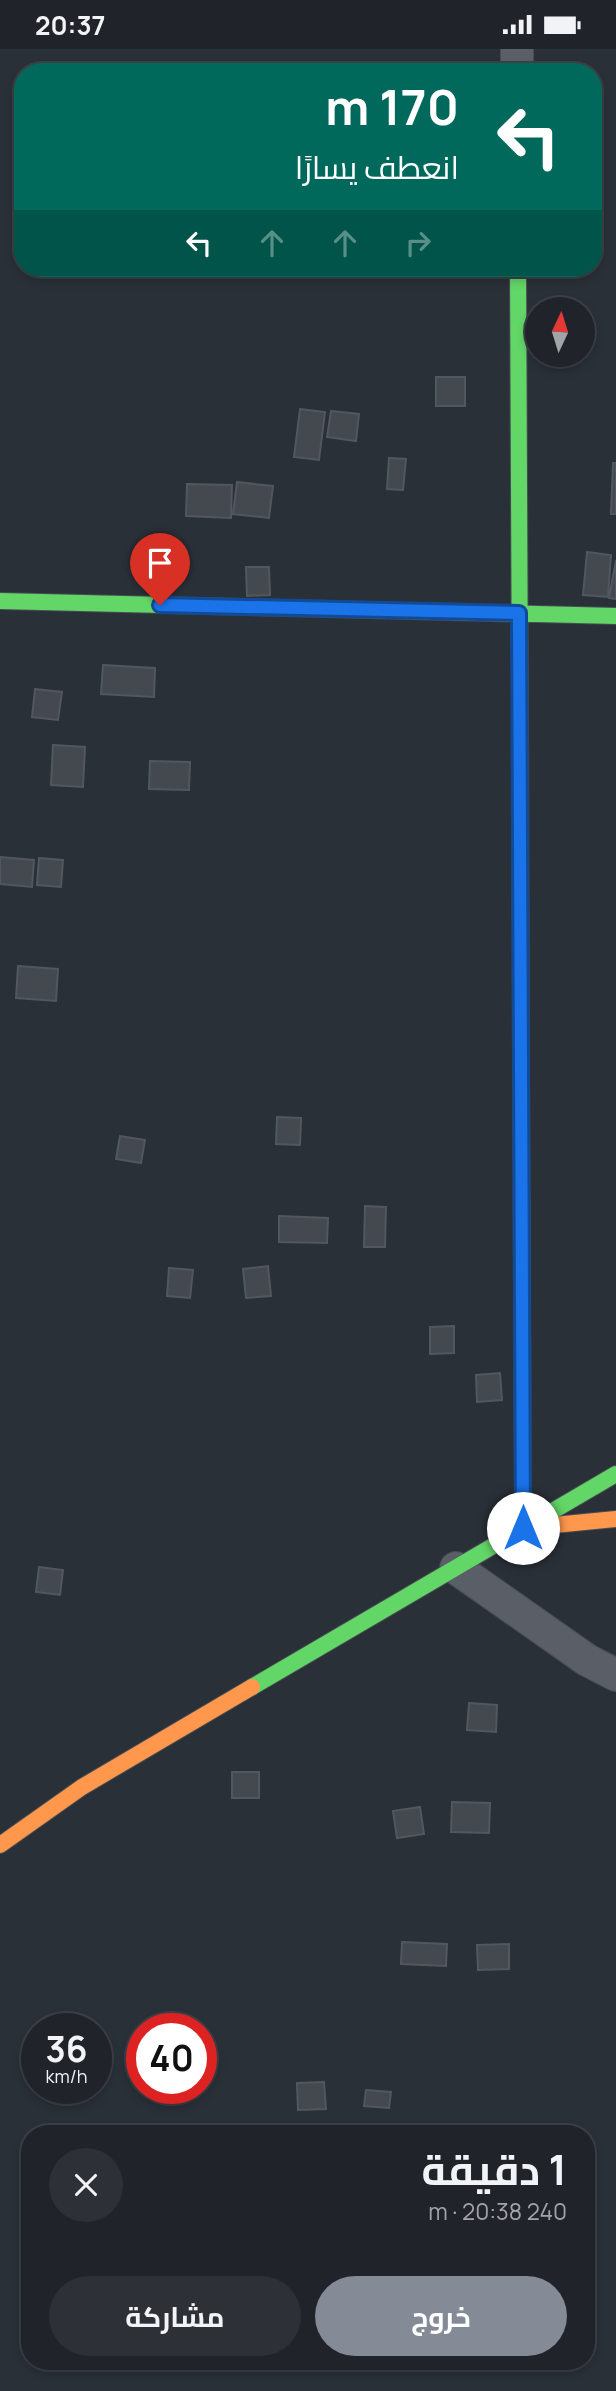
<!DOCTYPE html>
<html lang="ar">
<meta charset="utf-8">
<style>
:root{--surface:#20242a;--page:#2d3036;--text:#f1f3f6;--muted:#a2a4a8;--line:#3d4147;--accent:#848b96}
body{margin:0;font-family:Manrope,Cairo,sans-serif;background:var(--page);color:var(--text);direction:rtl;height:100vh;display:flex;flex-direction:column;font-size:26px;white-space:nowrap}
*{box-sizing:border-box;margin:0}
p{font-size:23px;color:var(--muted)}
.icon{flex:none;width:38px;height:38px;fill:none;stroke:currentColor;stroke-width:2;stroke-linecap:round;stroke-linejoin:round}
.map{position:relative;flex:1;overflow:hidden;direction:ltr}
.side{position:absolute;left:21px;top:2076px;width:574px;height:245px;display:flex;flex-direction:column;background:var(--surface);border-radius:28px;box-shadow:0 4px 10px #0003,0 0 0 2px var(--line);direction:rtl}
.side>*{flex:none}
.hud{position:absolute;left:14px;top:14px;width:588px;height:214px;border-radius:28px;box-shadow:0 4px 10px #0003,0 0 0 2px var(--line);direction:rtl;background:#00695c;color:#fff;overflow:hidden}
.needle{width:46px;rotate:4deg}
.controls{position:absolute;left:525px;top:248px;display:grid;gap:14px}
.controls a{display:grid;place-items:center;width:70px;height:70px;border-radius:50%;background:var(--surface);box-shadow:0 4px 10px #0003,0 0 0 2px var(--line);font-size:35px}
.speed{position:absolute;left:21px;top:1964px;display:flex;gap:14px;font-size:35px;font-weight:700;text-align:center}
.speed>*{display:grid;place-content:center;width:91px;height:91px;border-radius:50%;background:var(--surface);box-shadow:0 4px 10px #0003,0 0 0 2px var(--line);line-height:1}
.speed small{font-size:18px;font-weight:400}
.speed .limit{border:10px solid #d22;background:#fff;color:#111}
.pin{position:absolute;display:grid;place-items:center;width:60px;height:60px;color:#fff;margin:-72px -30px;border-radius:50% 50% 50% 0;rotate:-45deg;box-shadow:0 0 7px #0007}
.pin .icon{rotate:45deg}
.me{position:absolute;width:77px;margin:-38px;rotate:0deg;stroke-linejoin:round;filter:drop-shadow(0 0 5px #0008)}
.turn{display:flex;align-items:center;gap:24px;height:147px;padding:0 28px;font-size:32px}
.turn .icon{width:91px;height:91px;stroke-width:2.5}
.turn b{display:block;font-size:49px;line-height:60px}
.lanes{display:flex;align-items:center;height:66px;padding:0 28px;background:#0003;justify-content:center;gap:35px;direction:ltr}
.lanes .off{opacity:.35}
.round{display:grid;place-items:center;flex:none;width:74px;height:74px;border-radius:37px;background:var(--page)}
.summary{display:flex;align-items:center;justify-content:space-between;height:119px;padding:0 28px}
h1{font-size:42px;font-weight:700;line-height:52px}
.action{display:flex;gap:14px;margin-top:auto;padding:14px 28px}
.action a{flex:1;height:80px;border-radius:42px;background:var(--accent);color:#fff;font-size:28px;font-weight:700;line-height:80px;text-align:center}
.action a+a{background:var(--page);color:var(--text)}
.status{display:flex;justify-content:space-between;align-items:center;height:49px;padding:0 35px;background:var(--surface);direction:ltr}
.status svg{height:19px;fill:currentColor}
.map>svg:first-child{display:block}
</style>
<div class="status"><b>20:37</b><svg viewBox="0 0 49 12"><path d="M0 12V9h3v3zM5 12V6h3v6zM10 12V3h3v9zM15 12V0h3v12zM26 1h20v11H26zM47 4h2v5h-2z"/></svg></div>
<div class="map">
<svg width="616" height="2342" viewBox="0 0 616 2342">
<rect width="100%" height="100%" fill="#2a3038"/>
<!-- building -->
<path fill="#444950" stroke="#52575f" stroke-width="2" d="M23,171V193L14,194L13,172Z
M436,328H465V357H436Z
M300,360L325,363L319,411L294,408Z
M331,362L359,365L356,392L327,388Z
M389,409L406,410L403,441L387,440Z
M613,414H616V465H611Z
M237,433L273,437L269,469L233,465Z
M187,435L232,436L231,469L186,467Z
M587,503L611,506L608,548L583,546Z
M616,511V550L609,549Z
M246,518H269L270,546L247,547Z
M103,616L155,619L154,648L101,645Z
M35,640L62,643L58,671L32,668Z
M53,696L85,698L83,738L51,736Z
M150,712L190,713L189,741L149,740Z
M0,808L34,811L32,838L0,835Z
M39,809L63,811L61,838L37,836Z
M18,917L58,920L56,952L16,949Z
M277,1068L301,1069L300,1096L276,1095Z
M120,1087L145,1091L141,1114L116,1110Z
M365,1157L386,1158L385,1198H364Z
M279,1167L328,1169L327,1194L279,1193Z
M268,1217L271,1247L246,1249L243,1220Z
M169,1219L193,1221L190,1249L167,1247Z
M454,1277V1304L430,1305V1278Z
M500,1324L502,1351L477,1353L476,1326Z
M39,1518L63,1521L60,1546L36,1543Z
M469,1654L497,1656L496,1683L467,1681Z
M232,1723H259V1749H232Z
M452,1753L490,1754L489,1784L451,1783Z
M420,1758L424,1785L397,1789L393,1762Z
M402,1893L447,1895L446,1917L401,1915Z
M509,1895V1920L478,1921L477,1896Z
M324,2033L326,2060L298,2061L297,2034Z
M366,2041L391,2043L389,2059L364,2057Z
M130,2312H180V2318L130,2316Z"/>
<g fill="none" stroke-linecap="round" stroke-linejoin="round">
<defs>
<path id="street" d="M517,0V23
M456,1519L587,1611L616,1626"/>
<path id="fast" d="M518,219L520,650
M0,552L616,567
M521,1008L523,1464
M252,1638L616,1425"/>
<path id="slow" d="M523,1464V1479L616,1470
M0,1796L82,1738L252,1638"/>
<path id="jam" d="M520,650L521,1008"/>
</defs>
<!-- street casing -->
<use href="#street" stroke="#484c53" stroke-width="34"/>
<!-- fast casing -->
<use href="#fast" stroke="#484c53" stroke-width="18"/>
<!-- slow casing -->
<use href="#slow" stroke="#484c53" stroke-width="18"/>
<!-- jam casing -->
<use href="#jam" stroke="#484c53" stroke-width="18"/>
<!-- street -->
<use href="#street" stroke="#5a5e66" stroke-width="32"/>
<!-- fast -->
<use href="#fast" stroke="#63d668" stroke-width="16"/>
<!-- slow -->
<use href="#slow" stroke="#ff974d" stroke-width="16"/>
<!-- jam -->
<use href="#jam" stroke="#b3261e" stroke-width="16"/>
</g>
<g fill="none" stroke-linecap="round" stroke-linejoin="round">
<defs>
<path id="route" d="M160,556L519,564L523,1479"/>
</defs>
<!-- route casing -->
<use href="#route" stroke="#114b97" stroke-width="18"/>
<!-- route -->
<use href="#route" stroke="#1a73e8" stroke-width="12"/>
</g>
</svg>
<div class="controls">
<a><svg class="needle" viewBox="-14 -14 28 28"><path d="M0-13l5 13h-10z" fill="#e53935"/><path d="M0 13l5-13h-10z" fill="#a2a4a8"/></svg></a>
</div>
<div class="speed"><div>36<small>km/h</small></div><div class="limit">40</div></div>
<div class="pin" style="left:160px;top:556px;background:#d93025"><svg class="icon" aria-label="arrive" viewBox="0 0 24 24"><path d="M6 21V4h12l-3 4 3 4H6"/></svg></div>
<svg class="me" style="left:523px;top:1479px" viewBox="-20 -20 40 40"><circle r="19" fill="#fff"/><path d="M0-13L10 11 0 6-10 11z" fill="#1a73e8"/></svg>
<div class="hud">
<div class="turn"><svg class="icon" aria-label="left" viewBox="0 0 24 24"><path d="M17 20v-9H6M10 6l-5 5 5 5"/></svg><div><b>170 m</b>انعطف يسارًا</div></div>
<div class="lanes"><svg class="icon" aria-label="left" viewBox="0 0 24 24"><path d="M17 20v-9H6M10 6l-5 5 5 5"/></svg><svg class="icon off" aria-label="ahead" viewBox="0 0 24 24"><path d="M12 20V5M6 11l6-6 6 6"/></svg><svg class="icon off" aria-label="ahead" viewBox="0 0 24 24"><path d="M12 20V5M6 11l6-6 6 6"/></svg><svg class="icon off" aria-label="right" viewBox="0 0 24 24"><path d="M7 20v-9h11M14 6l5 5-5 5"/></svg></div>
</div>
<section class="side">
<div class="summary"><div><h1>1 دقيقة</h1><p>240 m · 20:38</p></div><a class="round"><svg class="icon" aria-label="close" viewBox="0 0 24 24"><path d="M6 6l12 12M18 6L6 18"/></svg></a></div>
<div class="action"><a>خروج</a><a>مشاركة</a></div>
</section>
</div>
